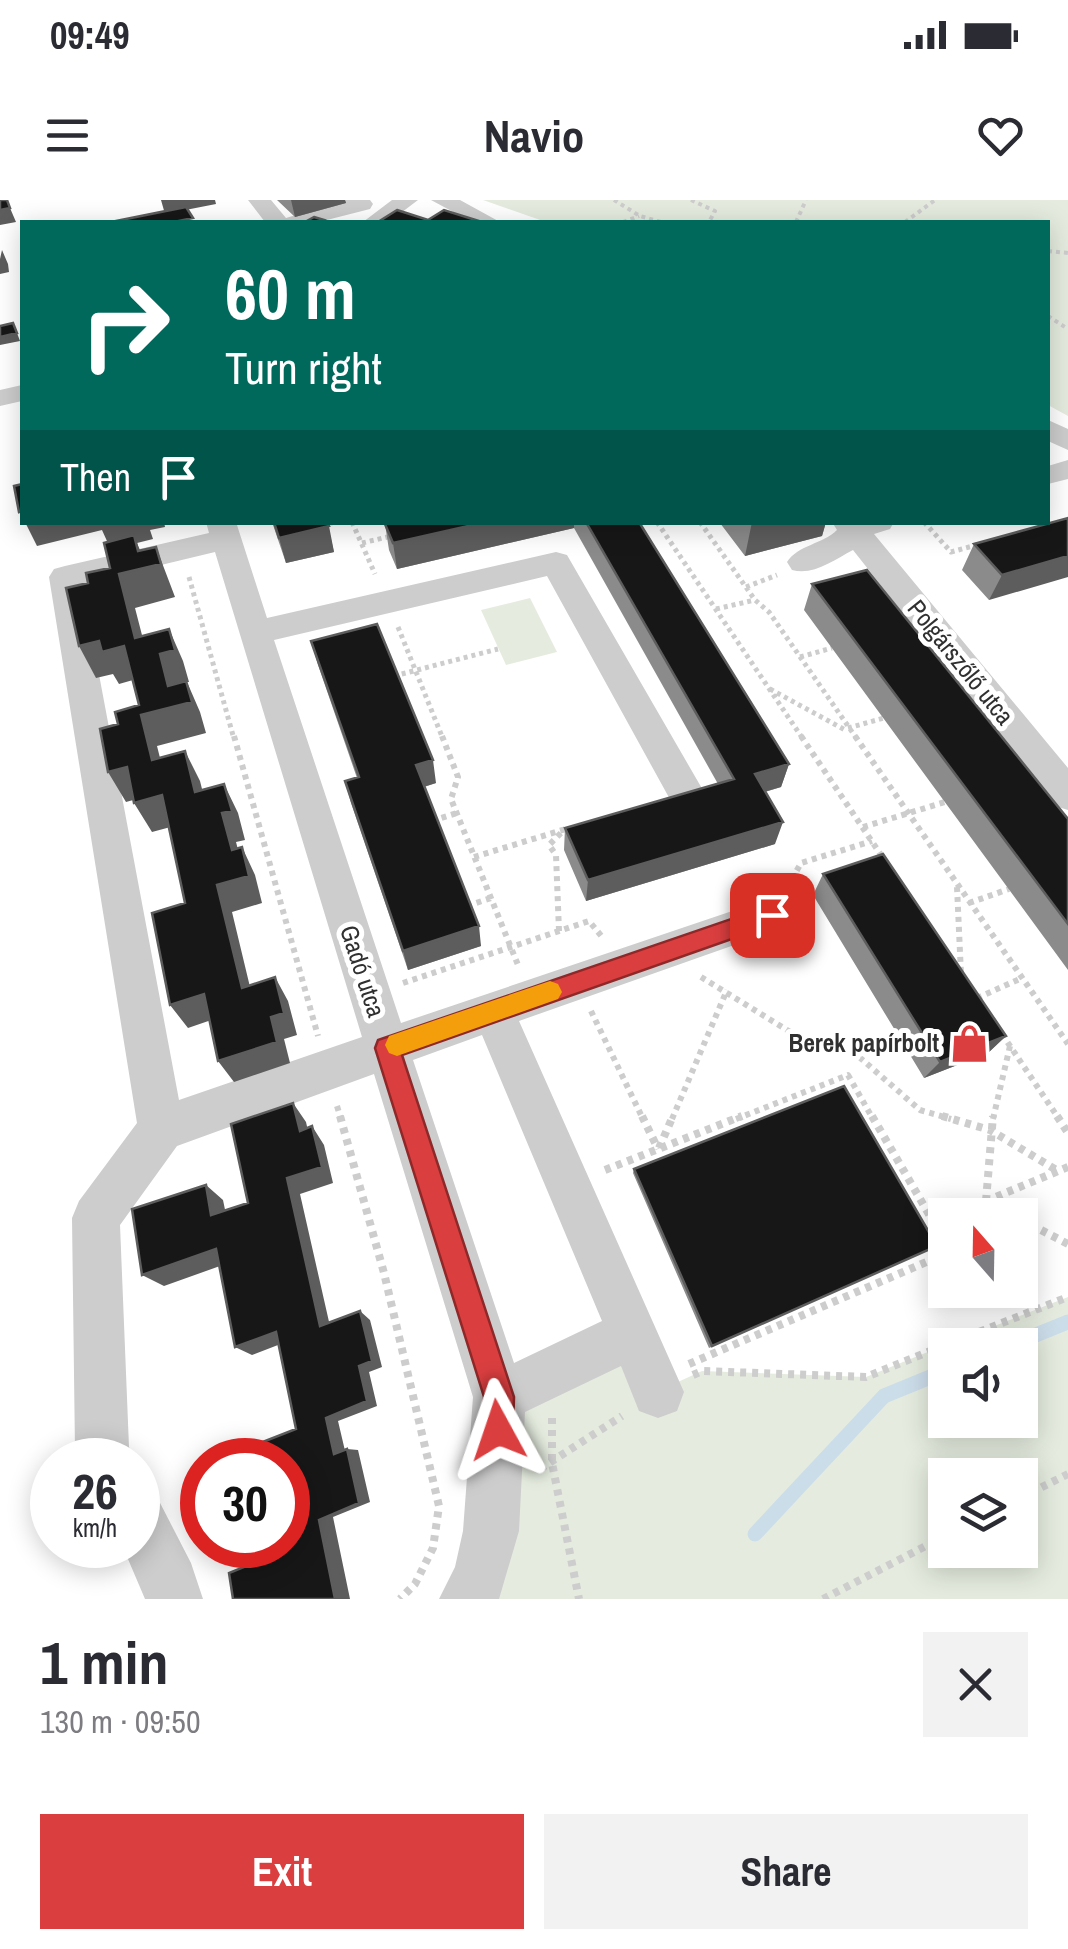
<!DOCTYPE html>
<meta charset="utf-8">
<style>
:root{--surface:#fff;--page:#f2f2f3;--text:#2b2b33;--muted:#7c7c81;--accent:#da3e3f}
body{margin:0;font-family:"Archivo Narrow",sans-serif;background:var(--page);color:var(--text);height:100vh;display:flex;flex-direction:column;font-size:38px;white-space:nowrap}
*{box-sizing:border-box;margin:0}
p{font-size:32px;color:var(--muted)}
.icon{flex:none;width:55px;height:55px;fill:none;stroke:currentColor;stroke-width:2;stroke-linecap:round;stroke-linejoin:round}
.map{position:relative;height:1399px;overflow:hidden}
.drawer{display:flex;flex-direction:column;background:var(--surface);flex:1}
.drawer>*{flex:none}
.top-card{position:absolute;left:20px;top:20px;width:1030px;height:305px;border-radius:0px;box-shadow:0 5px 25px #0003;background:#00695c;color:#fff;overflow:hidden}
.needle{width:65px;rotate:340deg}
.fabs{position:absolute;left:928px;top:998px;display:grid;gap:20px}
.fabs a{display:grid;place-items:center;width:110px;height:110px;border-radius:0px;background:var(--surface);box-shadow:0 5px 25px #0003;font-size:50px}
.speed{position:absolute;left:30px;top:1238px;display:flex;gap:20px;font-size:50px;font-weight:700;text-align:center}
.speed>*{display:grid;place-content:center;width:130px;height:130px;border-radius:50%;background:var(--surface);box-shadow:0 5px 25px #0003;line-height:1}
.speed small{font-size:25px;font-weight:400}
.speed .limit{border:15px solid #d22;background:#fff;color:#111}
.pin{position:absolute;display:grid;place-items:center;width:85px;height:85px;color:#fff;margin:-42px;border-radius:20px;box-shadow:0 5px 15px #0006}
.me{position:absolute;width:110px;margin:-55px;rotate:355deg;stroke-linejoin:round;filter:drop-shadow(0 0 8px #0008)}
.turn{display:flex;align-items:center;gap:35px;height:210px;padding:0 40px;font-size:45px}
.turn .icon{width:130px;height:130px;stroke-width:2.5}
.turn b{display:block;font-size:70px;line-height:85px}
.then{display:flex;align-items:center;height:95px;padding:0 40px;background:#0003;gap:20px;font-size:38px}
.round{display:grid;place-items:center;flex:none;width:105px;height:105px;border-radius:0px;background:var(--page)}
.overview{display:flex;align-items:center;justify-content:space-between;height:170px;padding:0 40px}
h1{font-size:60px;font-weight:700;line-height:75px}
.action{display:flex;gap:20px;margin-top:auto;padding:20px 40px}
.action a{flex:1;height:115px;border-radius:0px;background:var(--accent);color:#fff;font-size:40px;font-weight:700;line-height:115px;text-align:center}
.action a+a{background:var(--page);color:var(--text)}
.status{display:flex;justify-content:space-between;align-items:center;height:70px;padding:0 50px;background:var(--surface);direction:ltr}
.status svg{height:28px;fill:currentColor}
header{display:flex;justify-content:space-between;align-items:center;height:130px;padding:0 40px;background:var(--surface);font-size:45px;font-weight:700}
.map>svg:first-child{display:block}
</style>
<div class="status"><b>09:49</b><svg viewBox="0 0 49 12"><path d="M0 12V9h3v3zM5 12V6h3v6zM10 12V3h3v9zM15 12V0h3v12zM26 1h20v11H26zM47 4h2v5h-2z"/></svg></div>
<header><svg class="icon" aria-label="menu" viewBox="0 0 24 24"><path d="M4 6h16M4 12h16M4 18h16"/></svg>Navio<svg class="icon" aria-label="heart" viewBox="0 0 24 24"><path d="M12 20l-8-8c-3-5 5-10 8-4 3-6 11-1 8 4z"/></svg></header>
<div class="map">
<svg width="1068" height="1399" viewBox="0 0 1068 1399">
<rect width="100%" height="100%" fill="#fff"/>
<!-- green -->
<path fill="#e5ecdf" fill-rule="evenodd" d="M483,0H1068V216L1048,205V22H546Z
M530,398L557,452L506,465L481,410Z
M1068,1097V1399H468L499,1197L633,1133L658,1191L702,1171L866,1177L945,1145V1220H1020V1145H946ZM945,1275H1020V1350H945Z"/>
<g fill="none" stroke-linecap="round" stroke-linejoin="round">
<!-- stream -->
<path stroke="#ccddea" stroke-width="15" d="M1011,1145L1068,1122
M755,1334L884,1196L945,1171"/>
<!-- path-far3 -->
<path stroke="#cdcdcd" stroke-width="4" stroke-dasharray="4 4" stroke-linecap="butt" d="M614,0L640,16L661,22
M691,0L715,11L709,22
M623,22L639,16
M796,22L806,0
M905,22L935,0
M1048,51L1068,53
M1048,116L1068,129"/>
<!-- path-far2 -->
<path stroke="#cdcdcd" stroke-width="5" stroke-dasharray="4 4" stroke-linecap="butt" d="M352,322L375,374
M657,322L803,539
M700,322L755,400L769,412L857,539
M924,322L951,352L980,344
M323,325L335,322
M362,343L396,335
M189,377L234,539
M746,387L777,375
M716,409L755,400
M398,427L443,539
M800,457L832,448
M394,476L498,449
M770,489L847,531
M848,528L884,518"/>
<!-- path-far1 -->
<path stroke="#cdcdcd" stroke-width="6" stroke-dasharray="5 5" stroke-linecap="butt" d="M234,536L318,836
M442,536L458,577L451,599L518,765
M801,536L883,658
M855,536L1068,844
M432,621L457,613
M863,627L945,602
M474,657L569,628
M957,687L961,774
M787,688L801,663L872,641
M969,703L1009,689
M467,706L491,698
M559,731L556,655L549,645L564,630
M701,777L800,838L850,849L920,910L951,919
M403,783L589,721L603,738
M977,798L1022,778
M591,811L643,919
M1002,834L1059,919
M337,906L341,919
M672,919L727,790
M736,919L848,875L873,919
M993,919L1010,846"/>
<!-- path -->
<path stroke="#cdcdcd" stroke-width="8" stroke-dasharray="6 6" stroke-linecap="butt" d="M340,916L384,1073L439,1306L433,1348L415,1384L400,1399
M642,916L658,949
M872,916L945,1042
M942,916L990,930L1058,971
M1057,916L1068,933
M659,948L673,916
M605,970L742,916
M986,1001L993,916
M987,1001L1013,1015
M952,1015L1068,967
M1020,1019L1068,1044
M946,1145L1068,1097
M689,1164L945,1054
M693,1175L702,1171L866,1177L945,1145
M552,1218V1263L579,1399
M540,1269L622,1216
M1020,1298L1068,1274
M823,1399L945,1336"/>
<!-- minor -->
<path fill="#cdcdcd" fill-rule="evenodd" d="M248,0H271L286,18L346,0H370L373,4L370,9L319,22H265Z
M392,0H418L389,22H363Z
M431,0H460L500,22H472Z
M22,185V201L0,206V190Z
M1048,220L1068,229V250L1048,241Z
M1068,260V279L1048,284V266Z
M206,322H236L267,418L556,352L567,355L704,592L698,603L685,607L672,603L547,376L274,440L401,823L771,698L785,703L791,715L785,727L519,821L684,1192L677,1211L658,1218L639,1211L621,1166L525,1212L519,1331L499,1399H439L455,1367L463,1331L473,1197L374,874L177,946L120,1025L129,1247L134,1260H79L75,1251L72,1018L79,1001L137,923L49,377L54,369L65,366L209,333ZM215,352L362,837L179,900L82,384ZM482,835L602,1121L514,1163L413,860Z
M832,322H894L890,329L874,334L1068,568V610L1055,606L853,350C834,360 813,376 792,370L787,362C798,345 823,344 837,330Z
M138,1291L158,1299L191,1363L203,1399H145L122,1345H138Z"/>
</g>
<!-- wall -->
<path fill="#8b8b8b" d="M277,0H345L346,3L295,17Z
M1068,318L989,400L962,370L974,344Z
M272,322H327L334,352L286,363Z
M392,322H639L789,564L781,587L765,592L775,644L586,701L564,650L565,628L718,584L574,328L397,369L389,350L385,324Z
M826,322L822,336L745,356L720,323Z
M812,384L1068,619V770L804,410Z
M311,441L436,583L424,587L481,746L408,770L351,603L345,581L357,578L318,465Z
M823,674L1006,836L988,853L924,878L813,695Z
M634,969L937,1046L709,1148L633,973Z"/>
<!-- shaded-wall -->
<path fill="#5d5d5d" d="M161,0H215L216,4L165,14Z
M291,0H345L346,3L295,17Z
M10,8L16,22L0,25V10Z
M2,50L8,64L9,72L0,74V59Z
M17,133L20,141L0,145V137Z
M25,322H164L165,327L150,330L153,339L137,343L147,367L156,347L175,397L135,408L151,470L135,438L111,350L102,330L37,346Z
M486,322H574V328L397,369L393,343Z
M752,322H826L822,336L745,356Z
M329,326L334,352L286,363L279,338Z
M1068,356V377L989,400L1002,375Z
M169,429L183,461L189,482H187L200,512L206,533L157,546L168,590L152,560L141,515L168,486L160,454Z
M99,441L124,446L140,478L119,484L113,474L96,478L79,446Z
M185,551L200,581L210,621L195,592Z
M433,560L436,583L420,588L416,565Z
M789,564L781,587L747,597L755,574Z
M127,567L144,597L126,602L108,572Z
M224,584L238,613L245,640L236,642L245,677L242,647L255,675L262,703L232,712L256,812L242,788L217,685Z
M162,595L178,625L152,632L134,603Z
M783,622L775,644L586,701L588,680Z
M479,726L481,746L408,770L403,751Z
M275,777L288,801L297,835L284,839L290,863L234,882L218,861L271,817Z
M204,794L220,817L188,828L170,805Z
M1006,836L988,853L924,878L940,862Z
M293,903L306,922L312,949L300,931Z
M312,926L324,945L333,983L300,994L332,1135L320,1126L287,978Z
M206,985L223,1000L229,1029L211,1015Z
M216,1049L234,1061L164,1086L142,1075Z
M360,1111L370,1120L382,1167L369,1172L377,1206L338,1221L346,1255L334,1254L326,1218L359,1166Z
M276,1132L291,1140L252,1155L235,1147Z
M347,1249L358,1250L370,1302L333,1317L350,1399H335L319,1320Z"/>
<!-- building -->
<path fill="#171717" stroke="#5d5d5d" stroke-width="2.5" d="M0,0H7L10,8L0,10Z
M186,7L193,18L174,22H111Z
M397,10L428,20L444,10L482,22H378Z
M314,17L324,20L321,22H305Z
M13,123L17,133L0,137V126Z
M22,284V311L19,312L14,286Z
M1068,318V356L1002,375L974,344Z
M274,322H327L329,326L279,338Z
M392,322H486L393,343L385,324Z
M586,322H639L789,564L755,574L783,622L588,680L565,628L734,579Z
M134,335L138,351L156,347L161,364L119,374L135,438L169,429L175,450L160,454L168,486L186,481L192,502L141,515L152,560L185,551L195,592L224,584L232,611L222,613L232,650L242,647L249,676L217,685L242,788L275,777L284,813L271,817L277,842L218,861L204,794L170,805L152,713L185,703L162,595L134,603L127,567L108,572L100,529L118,524L115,512L139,505L124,446L102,452L99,441L79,446L66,388L88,383L86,373L110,368L104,343Z
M867,370L1068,619V724L812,384Z
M377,424L433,560L416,565L479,726L403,751L345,581L359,577L311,441Z
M883,654L1006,836L940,862L823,674Z
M844,886L937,1046L712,1146L634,969Z
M293,903L300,931L312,926L322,967L287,978L320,1126L360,1111L372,1161L359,1166L367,1201L326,1218L334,1254L347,1249L359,1303L319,1320L335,1399H233L229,1373L274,1355L272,1345H288V1260H257L255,1245L296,1229L276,1132L235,1147L216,1049L142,1075L132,1009L206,985L211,1015L248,1003L231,924Z"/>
<!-- route -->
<path fill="#da3e3f" stroke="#8e2829" stroke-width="2.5" d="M772,705L780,708L783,715L780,722L402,855L514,1197L513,1230L508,1240L498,1245L487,1240L483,1230L484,1197L375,848L378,840Z"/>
<!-- slow -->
<path fill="#f59e0b" d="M550,781L558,784L562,792L558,799L397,856L389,853L385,845L389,836Z"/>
<!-- icons -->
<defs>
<symbol id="shop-bare" viewBox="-9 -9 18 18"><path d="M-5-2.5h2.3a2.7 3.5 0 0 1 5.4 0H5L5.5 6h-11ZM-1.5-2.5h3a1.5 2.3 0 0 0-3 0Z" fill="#da3e3f" stroke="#fff" stroke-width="2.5" paint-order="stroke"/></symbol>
</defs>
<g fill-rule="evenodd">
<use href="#shop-bare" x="942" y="816" width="55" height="55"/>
</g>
<g text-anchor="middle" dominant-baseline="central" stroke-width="10" stroke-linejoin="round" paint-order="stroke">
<!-- street labels -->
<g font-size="25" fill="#303030" stroke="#fff">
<text transform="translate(961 462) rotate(51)">Polgárszőlő utca</text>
<text transform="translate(363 771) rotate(72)">Gadó utca</text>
</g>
<!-- poi labels -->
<g font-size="25" font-weight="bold" fill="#303030" stroke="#fff" text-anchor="end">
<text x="939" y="843">Berek papírbolt</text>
</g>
</g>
</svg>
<div class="fabs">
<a><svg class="needle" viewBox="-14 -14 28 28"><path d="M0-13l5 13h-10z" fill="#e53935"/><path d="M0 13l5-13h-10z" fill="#7c7c81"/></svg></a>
<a><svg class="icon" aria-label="sound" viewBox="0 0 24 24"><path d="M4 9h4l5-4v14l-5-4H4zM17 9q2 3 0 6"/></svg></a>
<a><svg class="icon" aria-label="layers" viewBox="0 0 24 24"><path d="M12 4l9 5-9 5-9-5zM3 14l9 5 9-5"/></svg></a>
</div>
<div class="speed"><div>26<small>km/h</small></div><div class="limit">30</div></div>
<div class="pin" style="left:772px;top:715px;background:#d93025"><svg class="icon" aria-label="arrive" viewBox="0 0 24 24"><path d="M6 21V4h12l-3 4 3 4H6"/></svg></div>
<svg class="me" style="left:498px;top:1230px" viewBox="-20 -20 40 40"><path d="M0-17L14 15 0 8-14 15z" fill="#da3e3f" stroke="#fff" stroke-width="4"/></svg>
<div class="top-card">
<div class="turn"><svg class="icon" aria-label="right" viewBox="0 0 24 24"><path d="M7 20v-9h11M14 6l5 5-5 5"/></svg><div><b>60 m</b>Turn right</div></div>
<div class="then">Then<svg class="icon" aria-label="arrive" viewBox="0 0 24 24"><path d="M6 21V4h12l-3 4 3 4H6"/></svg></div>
</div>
</div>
<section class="drawer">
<div class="overview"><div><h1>1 min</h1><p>130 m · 09:50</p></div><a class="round"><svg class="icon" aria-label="close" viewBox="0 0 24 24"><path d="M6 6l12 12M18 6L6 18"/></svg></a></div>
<div class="action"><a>Exit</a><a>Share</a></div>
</section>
